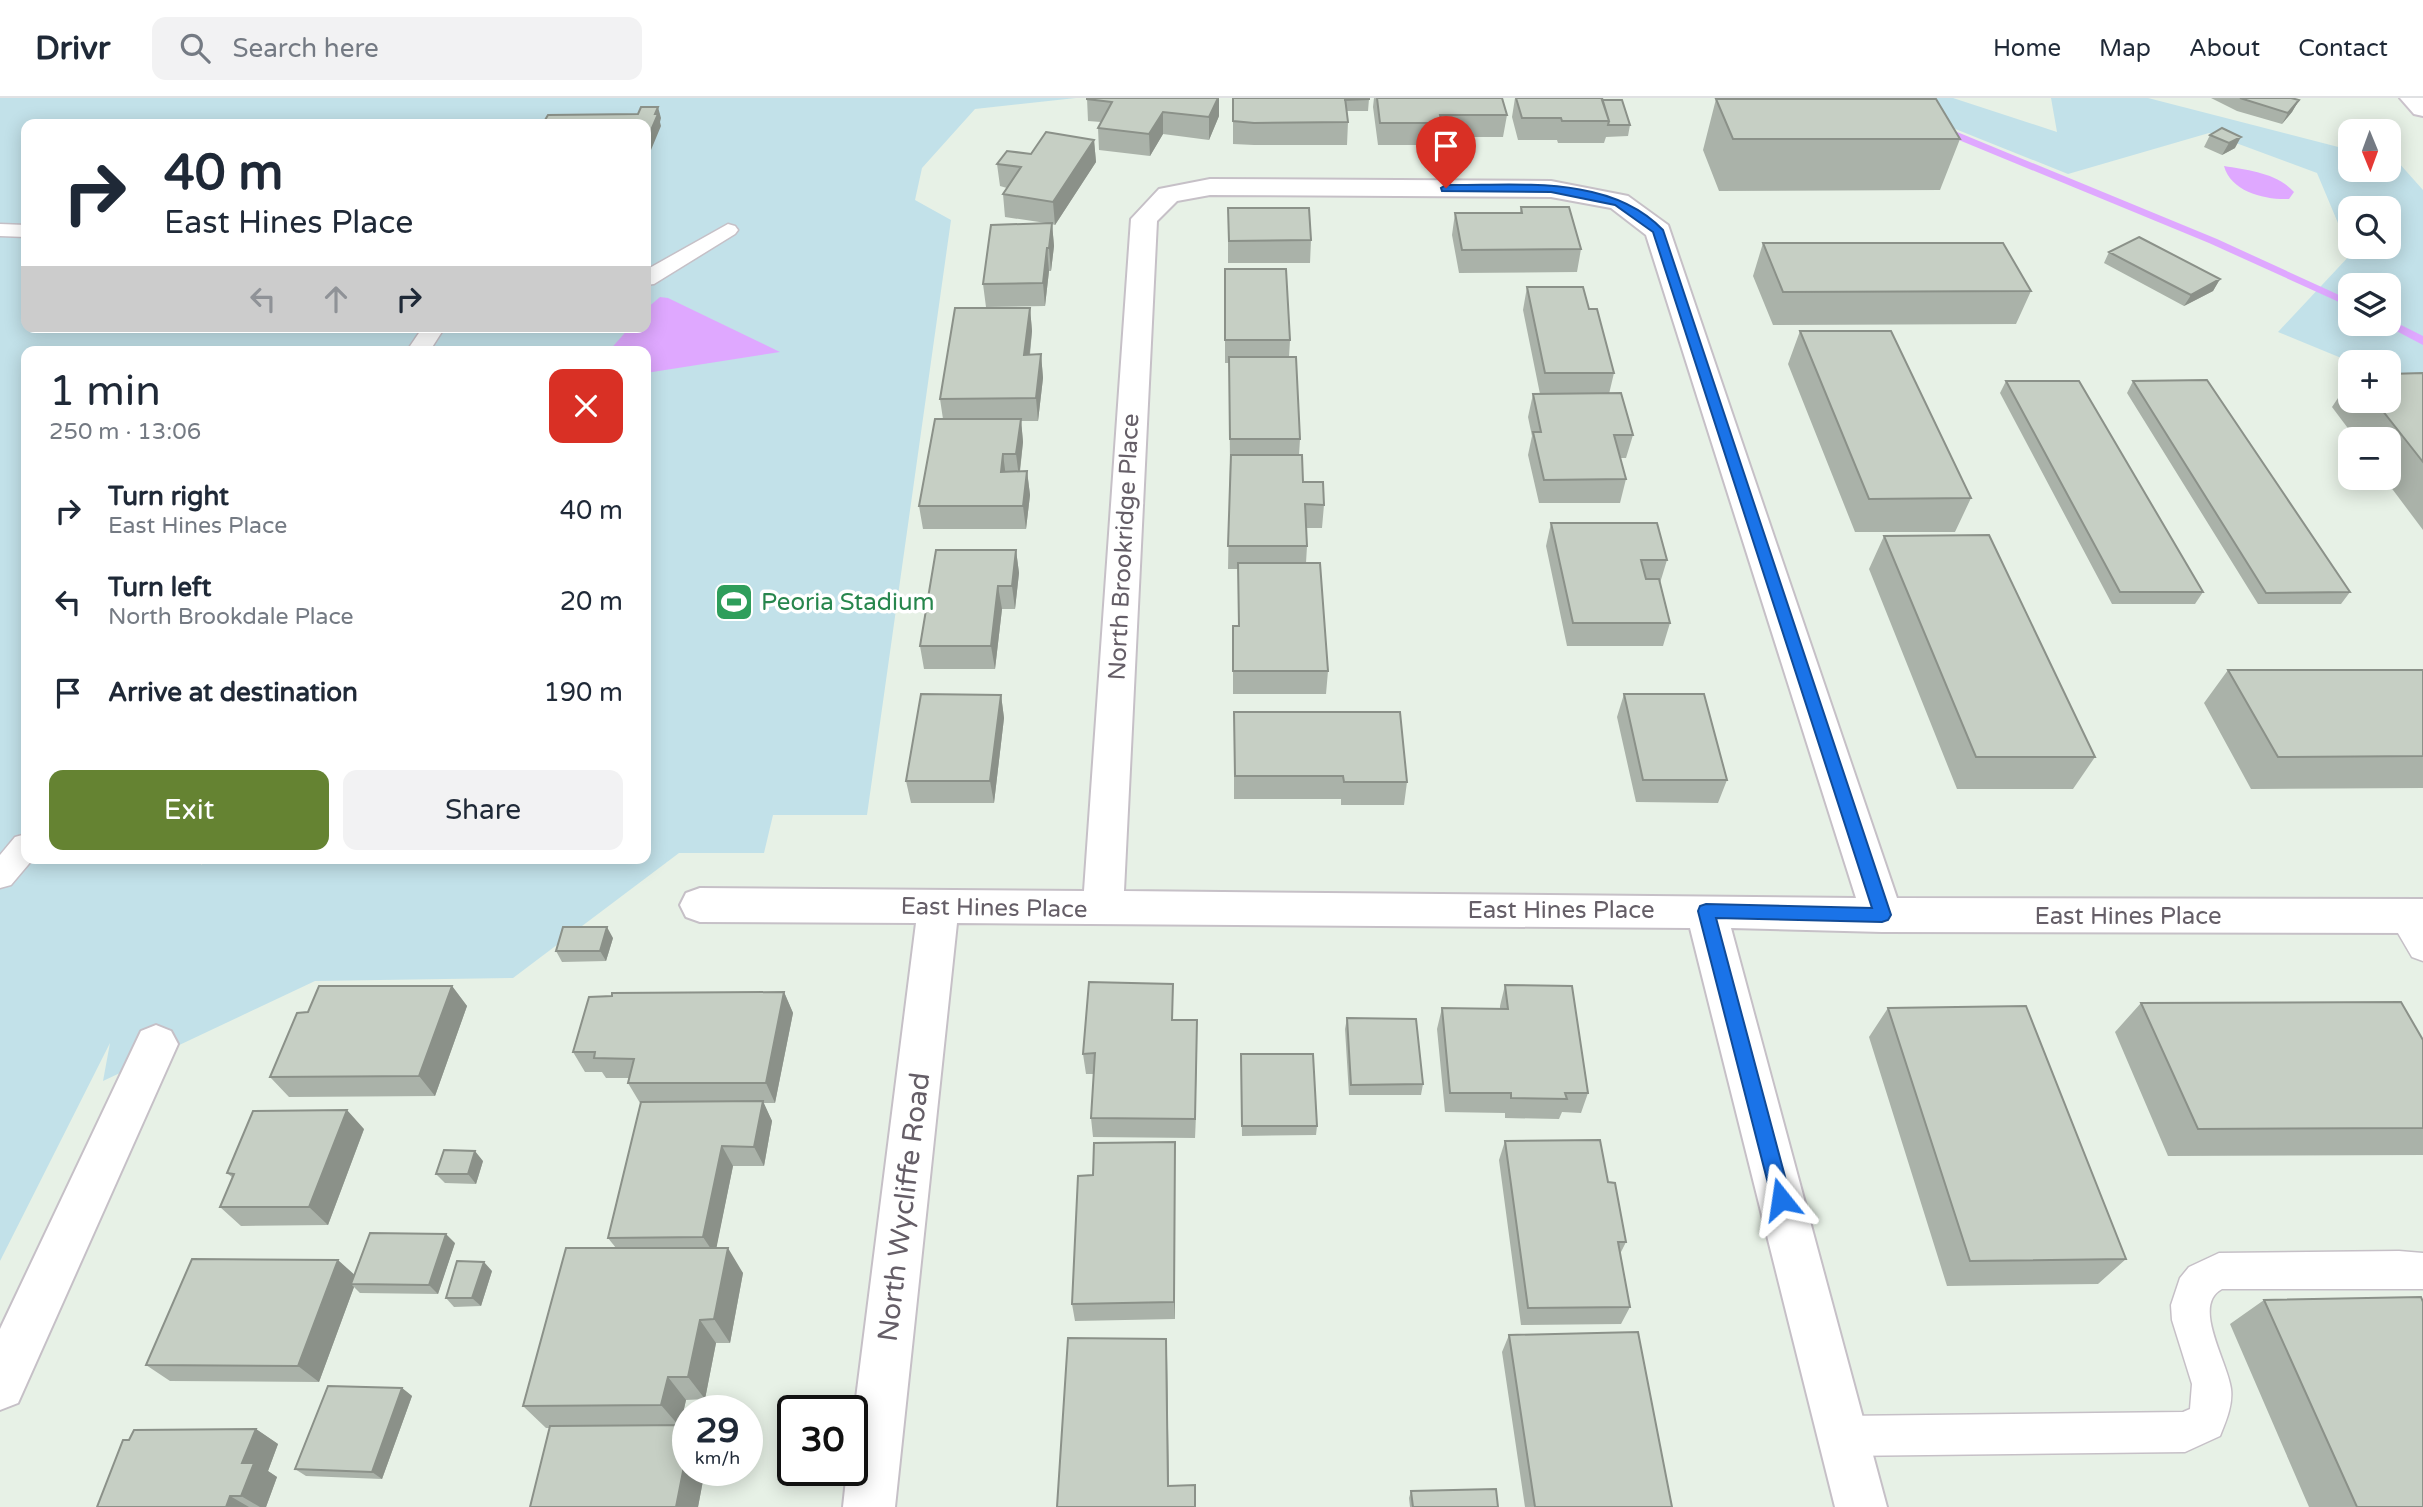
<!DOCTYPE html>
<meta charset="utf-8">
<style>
:root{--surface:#fff;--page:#f2f2f3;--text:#1f2937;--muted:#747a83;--line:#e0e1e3;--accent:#658332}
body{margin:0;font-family:"Varela Round",sans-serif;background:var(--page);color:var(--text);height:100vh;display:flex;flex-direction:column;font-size:26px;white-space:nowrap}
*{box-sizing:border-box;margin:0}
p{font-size:23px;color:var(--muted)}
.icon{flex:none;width:38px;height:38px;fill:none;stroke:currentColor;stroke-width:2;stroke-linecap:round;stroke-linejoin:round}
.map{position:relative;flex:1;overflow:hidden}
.drawer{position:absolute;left:21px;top:248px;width:630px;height:518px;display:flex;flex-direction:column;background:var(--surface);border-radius:14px;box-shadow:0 4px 18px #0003}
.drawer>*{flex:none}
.banner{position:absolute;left:21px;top:21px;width:630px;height:214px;border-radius:14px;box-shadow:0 4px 18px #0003;background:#fff;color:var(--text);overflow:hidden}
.needle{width:46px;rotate:179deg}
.controls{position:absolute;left:2338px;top:21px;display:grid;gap:14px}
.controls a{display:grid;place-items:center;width:63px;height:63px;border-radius:14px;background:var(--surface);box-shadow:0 4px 18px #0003;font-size:35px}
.speed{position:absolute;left:672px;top:1297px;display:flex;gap:14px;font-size:35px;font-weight:700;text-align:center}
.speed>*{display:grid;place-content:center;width:91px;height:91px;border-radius:50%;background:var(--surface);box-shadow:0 4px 18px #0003;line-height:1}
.speed small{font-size:18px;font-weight:400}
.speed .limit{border:4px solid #111;border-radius:10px;background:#fff;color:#111}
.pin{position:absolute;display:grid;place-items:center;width:60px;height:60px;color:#fff;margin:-72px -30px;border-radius:50% 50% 50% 0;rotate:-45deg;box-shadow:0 0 7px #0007}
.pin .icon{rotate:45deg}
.me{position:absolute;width:77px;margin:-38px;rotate:345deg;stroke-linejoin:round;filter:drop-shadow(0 0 5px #0008)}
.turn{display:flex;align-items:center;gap:24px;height:147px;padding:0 28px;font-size:32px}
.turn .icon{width:91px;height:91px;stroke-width:2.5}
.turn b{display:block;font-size:49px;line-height:60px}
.lanes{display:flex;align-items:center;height:66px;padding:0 28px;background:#0003;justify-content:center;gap:35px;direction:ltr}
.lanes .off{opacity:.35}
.round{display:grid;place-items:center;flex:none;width:74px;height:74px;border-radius:14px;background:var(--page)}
.headline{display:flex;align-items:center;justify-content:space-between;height:119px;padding:0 28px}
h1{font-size:42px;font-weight:600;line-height:52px}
.action{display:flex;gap:14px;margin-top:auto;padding:14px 28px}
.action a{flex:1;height:80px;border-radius:14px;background:var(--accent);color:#fff;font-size:28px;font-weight:600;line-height:80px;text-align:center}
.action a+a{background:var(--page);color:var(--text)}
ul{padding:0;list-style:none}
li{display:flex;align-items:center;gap:21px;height:91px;padding:0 28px}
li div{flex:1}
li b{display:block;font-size:26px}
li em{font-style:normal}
header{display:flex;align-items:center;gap:42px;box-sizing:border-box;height:98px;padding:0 35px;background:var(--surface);border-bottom:2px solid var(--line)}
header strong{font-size:33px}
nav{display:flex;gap:38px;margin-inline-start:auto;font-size:24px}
.search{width:490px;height:63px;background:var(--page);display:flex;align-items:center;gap:18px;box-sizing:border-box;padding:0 24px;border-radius:14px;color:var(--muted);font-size:26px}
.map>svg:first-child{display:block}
</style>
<header>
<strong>Drivr</strong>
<div class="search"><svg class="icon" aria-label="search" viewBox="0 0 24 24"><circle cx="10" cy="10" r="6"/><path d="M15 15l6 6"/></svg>Search here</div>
<nav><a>Home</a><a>Map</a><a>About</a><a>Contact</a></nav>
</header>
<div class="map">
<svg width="2423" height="1409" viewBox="0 0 2423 1409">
<rect width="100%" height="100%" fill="#e7f1e6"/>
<!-- green -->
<path fill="#c2e1e9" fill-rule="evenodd" d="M0,0H1076L975,11L922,70L915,102L951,122L867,717H773L764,755H679L513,880L315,883L103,983L110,945L0,1163ZM26,26H646V229H26ZM26,254H646V761H209L201,767L203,761H26Z
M1878,0H1953L2057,34L2051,0H2148L2350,52V72H2389V62L2398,64L2423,92V295L2389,280V264H2351L2278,234L2351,156L2317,75L2209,35L2068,76ZM2350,110H2389V149H2350ZM2350,187H2389V226H2350Z"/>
<!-- water -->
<path fill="#dfa8ff" d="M2224,68C2248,72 2277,75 2294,94L2289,101C2265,102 2231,94 2224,68Z
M660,199L668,200L780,254L646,275V254H608L630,229H646V211Z"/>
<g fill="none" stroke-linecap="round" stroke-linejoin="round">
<!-- stream -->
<path fill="#dfa8ff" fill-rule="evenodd" d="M1937,29H1945L2217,141L2350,202V209L2209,145L1937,33Z
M2389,221L2423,238V247L2385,227L2389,226Z"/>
<defs>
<path id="service" d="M0,126L26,127V139L0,138Z
M728,126L735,128L738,132L735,136L654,186L646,187V172Z
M423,229H445L429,254H406Z
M26,736V761H33L11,787L0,790V757L15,739Z
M2404,805L2415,809L2423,822V863L2412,859L2388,818L2393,809Z
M2399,1153L2423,1155V1191H2222C2191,1207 2228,1264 2231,1291C2233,1307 2226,1323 2220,1338L2185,1354L1842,1358L1828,1352L1822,1338L1828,1324L1842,1318L2183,1314L2190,1311L2192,1286L2172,1222L2171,1207L2180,1180L2189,1169L2219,1155Z"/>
<path id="minor" d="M1210,81L1551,83L1628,98L1668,127L1897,800L2423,801V835L1882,834L1731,830L1887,1409H1835L1690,830L957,825L895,1409H843L847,1372H852V1332L916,825L700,824L686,819L680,807L686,795L700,790L1084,793L1131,121L1159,91ZM1210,97L1551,99L1611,110L1646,137L1856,800L1124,793L1157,123L1177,103Z
M156,927L171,933L178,946L18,1305L0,1312V1231L141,933Z"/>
<path id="secondary" d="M2400,0H2423V18L2414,16Z"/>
</defs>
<!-- service casing -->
<use href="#service" stroke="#c6c0c7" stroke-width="3"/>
<!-- minor casing -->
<use href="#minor" stroke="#c6c0c7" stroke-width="4"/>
<!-- secondary casing -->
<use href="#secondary" stroke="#cac2cb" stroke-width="4"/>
<!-- service -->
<use href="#service" fill="#fff" fill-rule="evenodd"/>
<!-- minor -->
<use href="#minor" fill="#fff" fill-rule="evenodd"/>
<!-- secondary -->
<use href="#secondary" fill="#fff" fill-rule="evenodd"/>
</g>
<!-- wall -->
<path fill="#aab2a9" d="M1087,0L1219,18L1209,42L1163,36L1150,58L1099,52L1098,30L1101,24L1088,23Z
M1233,0L1369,1L1368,13H1347L1348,24L1347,47H1254L1233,46Z
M1374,0H1502L1507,17L1503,39H1441L1440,47H1378L1373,9Z
M1515,0H1602V2L1630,27L1628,38L1606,39L1604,45H1558L1557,42H1518L1512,19Z
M2211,0H2291L2299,2L2292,14L2282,26L2237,13Z
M1716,1L1960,41L1940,92L1719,93L1703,52Z
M2222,30L2235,50L2222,57L2204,49L2210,37Z
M1094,42L1096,64L1055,127L1052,126L1054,148L1051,173H1049L1045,208L986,209L983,186L1046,125L1005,119L1003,96L1007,90L1000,88L997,66L1031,56Z
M1521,109L1581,151L1577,174L1459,175L1452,137L1455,115H1520Z
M1228,110L1311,142L1310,165H1228Z
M1763,145L2031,193L2016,226L1773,227L1753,178Z
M2109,154L2220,181L2213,193L2184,208L2104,165Z
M1225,171L1290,242L1289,259L1300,341L1299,357L1303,384L1324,407L1322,430H1306L1307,448L1306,465L1328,573L1326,596H1233V528H1238V471H1228L1230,365L1229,265H1225Z
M1527,189L1589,211L1614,275L1609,296L1633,337L1626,360H1620L1626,381L1620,405H1539L1528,357L1532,338L1528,319L1533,296H1540L1523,212Z
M1030,210L1032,233L1030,257L1041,256L1043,280L1038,323H1021L1023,344L1020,374L1027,373L1030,397L1026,431H923L919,408L943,321L940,301Z
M1800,233L1971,400L1955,434H1855L1788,266Z
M2423,275V432L2384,380H2389V341H2356L2332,309L2350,282V303H2389Z
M2006,283L2203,494L2195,506H2112L2000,295Z
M2133,283L2350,494L2341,506H2258L2127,295Z
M1551,425L1667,462L1660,485L1670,525L1663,548H1567L1546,448Z
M1884,438L2095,659L2073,691H1957L1869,471Z
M1016,452L1019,475L1015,511H1002L995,571H924L920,548Z
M2228,572H2423V690L2251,691L2204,605Z
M1624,596L1727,682L1718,705L1636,704L1617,619Z
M1001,597L1004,620L994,705H911L906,683Z
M1234,614L1407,684L1404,707H1341V701H1234Z
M613,840L606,863L562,864L556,853Z
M1505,887L1588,995L1581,1015L1562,1014L1559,1021L1505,1020V1015L1445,1014L1437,931L1442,910L1500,911V908Z
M452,888L467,908L435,998L289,999L270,979L308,914Z
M784,894L793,915L775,1005H763L772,1023L764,1068H733L716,1150L743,1175L730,1245H716L705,1301L686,1302L680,1327L705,1372L698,1409H530L550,1330H546L523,1308L616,1150L608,1140L641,1005H640L628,985L629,980H606L602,974H585L573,954Z
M2141,905L2423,942V1057L2168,1058L2115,934Z
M1173,907V922H1197L1195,1040L1093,1039L1091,1020L1094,976H1086L1083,956Z
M1888,910L2126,1161L2098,1186L1947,1188L1869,939Z
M1347,920L1423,986L1421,997H1349L1345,931Z
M1241,967L1317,1028L1316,1037L1242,1038Z
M364,1031L328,1127L241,1128L220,1109L233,1080L227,1075Z
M1505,1043L1608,1084L1626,1144L1620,1156L1630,1209L1621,1226L1521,1227L1499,1062Z
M1175,1044V1221L1075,1223L1072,1206L1093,1077Z
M483,1063L476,1086L445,1085L436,1076Z
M455,1145L438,1196L360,1195L354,1189L319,1284L170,1283L146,1267L354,1177Z
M492,1173L481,1208L454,1209L446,1200Z
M2264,1202L2423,1409H2309L2230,1226Z
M1509,1237L1672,1409H1525L1502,1254Z
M402,1290L412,1298L382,1381L306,1378L295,1371Z
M256,1331L278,1346L268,1373L277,1379L266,1409H97Z
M1411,1393L1498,1409H1410L1409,1400Z"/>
<!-- shaded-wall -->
<path fill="#8b9189" d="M1218,0H1219V18L1209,42V19Z
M2299,2L2292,14L2282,26L2288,15Z
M658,9L661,20L660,24L661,28L646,64V44Z
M1163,14V36L1150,58L1149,36Z
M2241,39L2235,50L2222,57L2229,45Z
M1094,42L1096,64L1055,127L1053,104Z
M1052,125L1054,148L1051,173L1049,150Z
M1047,150L1049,173L1045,208L1043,185Z
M2220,181L2213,193L2184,208L2191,197Z
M1030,210L1032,233L1027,280L1024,257Z
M1041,256L1043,280L1038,323L1036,300Z
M1021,321L1023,344L1019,379L1016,356Z
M1003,356L1006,379L1001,374Z
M1027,373L1030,397L1026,431L1023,408Z
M1016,452L1019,475L1015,511L1012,488Z
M998,488L1002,511L995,571L991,548Z
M1001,597L1004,620L994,705L990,683Z
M607,829L613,840L606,863L600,853Z
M452,888L467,908L435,998L419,978Z
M784,894L793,915L775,1005L766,985Z
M1197,922V942L1195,1040V1021Z
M763,1003L772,1023L764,1068L754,1049Z
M347,1012L364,1031L328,1127L309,1109Z
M1175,1044V1221L1174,1204Z
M722,1048L733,1068L715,1157L703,1139Z
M475,1053L483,1063L476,1086L468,1076Z
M446,1136L455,1145L438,1196L429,1187Z
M728,1150L743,1175L730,1245L714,1221Z
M338,1162L357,1179L351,1186L354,1189L319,1284L298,1268Z
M484,1164L492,1173L481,1208L472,1200Z
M700,1222L716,1245L705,1301L688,1279Z
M1166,1241L1167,1257L1169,1402L1168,1388Z
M668,1279L686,1302L680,1329L661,1307Z
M402,1290L412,1298L382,1381L372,1374Z
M256,1331L278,1346L268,1373L277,1379L266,1409H260L241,1398L242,1365Z
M688,1348V1372H705L698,1409H676Z
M230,1398L249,1409H226Z"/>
<!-- building -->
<path fill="#c6cfc4" stroke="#8b9189" stroke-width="2" d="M1087,0H1218L1209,19L1163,14L1149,36L1098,30L1112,4L1087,1Z
M1233,0H1345L1348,24L1254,25L1233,23Z
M1345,0H1369V1L1345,2Z
M1377,0H1502L1507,17H1440L1442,25H1380Z
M1516,0H1602L1609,23H1562L1561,20H1522Z
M2240,0H2291L2299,2L2288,15Z
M1716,1H1936L1960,41H1733Z
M1602,2H1622L1630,27H1608L1609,23Z
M641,9H658L655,16H658L646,44V26H528L530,22H545L548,17L638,16Z
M2222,30L2241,39L2229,45L2210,37Z
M1046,34L1094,42L1053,104L1003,96L1021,69L997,66L1007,53L1031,56Z
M1521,109H1569L1581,151L1462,152L1455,115H1522Z
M1228,110H1309L1311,142L1229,143Z
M1052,125L1049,150H1047L1043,185L983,186L991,127Z
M2139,139L2220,181L2191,197L2109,154Z
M1763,145H2003L2031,193L1783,194Z
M1225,171H1286L1290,242H1225Z
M1527,189H1583L1589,211H1597L1614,275H1545Z
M955,210H1030L1024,257L1041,256L1036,300L940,301Z
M1800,233H1891L1971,400L1869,401Z
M1229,259H1296L1300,341H1230Z
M2423,275V364L2375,303H2389V276Z
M2207,282L2350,494L2266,495L2133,283Z
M2006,283H2079L2203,494H2120Z
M1621,295L1633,337H1614L1626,381L1544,382L1533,334H1541L1533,296Z
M935,321H1021L1016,356H1003L1001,374L1027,373L1023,408H919Z
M1231,357H1302L1303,384H1323L1324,407L1305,406L1307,448H1228Z
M1551,425H1657L1667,462H1641L1646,481H1659L1670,525H1573Z
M1989,437L2095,659H1976L1884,438Z
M936,452H1016L1012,488H998L991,548H920Z
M1238,465H1320L1328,573H1233V528H1239Z
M2228,572H2423V658L2278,659Z
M921,596L1001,597L990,683H906Z
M1624,596H1704L1727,682H1643Z
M1234,614H1400L1407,684H1344L1343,678H1235Z
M563,829H607L600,853H556Z
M1089,884L1173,886L1172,922H1197L1195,1021L1091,1020L1095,955L1083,956Z
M1505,887L1572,888L1588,995H1565L1567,1001L1511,1000V995H1450L1442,910L1508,911Z
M319,888H452L419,978L270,979L297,915L308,914Z
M784,894L766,985H628L634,961L594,960L595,954H573L589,899L612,898V895Z
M2401,904L2423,942V1030L2198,1031L2141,905Z
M2026,908L2126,1161L1970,1163L1888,910Z
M1347,920L1416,921L1423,986L1351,987Z
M1241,956H1313L1317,1028H1242Z
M763,1003L754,1049L722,1048L703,1139L608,1140L641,1004Z
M347,1012L309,1109H220L234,1076L227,1075L253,1013Z
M1600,1042L1608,1084L1615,1085L1626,1144H1618L1630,1209L1528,1210L1505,1043Z
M1175,1044L1174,1204L1072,1206L1078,1078L1093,1077L1094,1045Z
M444,1052L475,1053L468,1076H436Z
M370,1135L446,1136L429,1187L351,1186Z
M566,1150H728L714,1221L700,1222L688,1279H668L661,1307L523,1308Z
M192,1161L338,1162L298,1268L146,1267Z
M457,1163L484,1164L472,1200H446Z
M2421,1199L2423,1204V1409H2357L2264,1202Z
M1638,1234L1672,1409H1535L1509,1237Z
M1068,1240L1166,1241L1168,1388L1195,1387V1409H1057Z
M328,1288L402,1290L372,1374L295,1371Z
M688,1327V1348L676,1409H530L550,1328Z
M256,1331L242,1365H254L241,1398H230L226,1409H97L123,1342H129L134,1332Z
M1496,1391L1498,1409H1413L1411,1393Z"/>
<!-- route -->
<path fill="#1a73e8" stroke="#114b97" stroke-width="2" d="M1446,87C1518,88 1610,76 1663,132L1891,817L1888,822L1882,824L1716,820L1791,1101L1788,1108L1781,1110L1774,1108L1772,1101L1698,813L1700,808L1706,806L1872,810L1653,134L1615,107L1551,94L1442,93L1441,90Z"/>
<!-- icons -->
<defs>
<symbol id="stadium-square" viewBox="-11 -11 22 22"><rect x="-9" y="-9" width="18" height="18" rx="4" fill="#2e9e5b" stroke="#fff"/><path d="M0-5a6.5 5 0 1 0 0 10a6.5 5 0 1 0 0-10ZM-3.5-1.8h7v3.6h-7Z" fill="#fff"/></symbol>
</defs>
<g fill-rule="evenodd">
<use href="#stadium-square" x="712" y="482" width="44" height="44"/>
</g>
<g text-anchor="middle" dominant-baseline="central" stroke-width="7" stroke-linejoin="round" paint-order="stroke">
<!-- street labels -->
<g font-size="24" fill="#655e67" stroke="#fff">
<text transform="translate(1124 449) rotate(-87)">North Brookridge Place</text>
<text transform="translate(994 810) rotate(1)">East Hines Place</text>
<text x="1561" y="812">East Hines Place</text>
<text x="2128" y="818">East Hines Place</text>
</g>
<!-- leisure labels -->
<g font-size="24" fill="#27864d" stroke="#fff" text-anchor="start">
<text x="761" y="504">Peoria Stadium</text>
</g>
<!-- near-street labels -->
<g font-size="28" fill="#655e67" stroke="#fff">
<text transform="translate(904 1109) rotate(-83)">North Wycliffe Road</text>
</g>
</g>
</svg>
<div class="controls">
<a><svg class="needle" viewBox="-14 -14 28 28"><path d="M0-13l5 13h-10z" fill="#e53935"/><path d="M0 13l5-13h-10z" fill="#747a83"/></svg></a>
<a><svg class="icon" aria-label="search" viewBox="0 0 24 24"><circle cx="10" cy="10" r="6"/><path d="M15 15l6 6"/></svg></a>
<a><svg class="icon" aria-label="layers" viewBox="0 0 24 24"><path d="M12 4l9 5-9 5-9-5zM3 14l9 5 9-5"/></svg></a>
<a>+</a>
<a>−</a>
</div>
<div class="speed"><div>29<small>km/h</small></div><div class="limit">30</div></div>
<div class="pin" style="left:1446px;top:90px;background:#d93025"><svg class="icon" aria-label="arrive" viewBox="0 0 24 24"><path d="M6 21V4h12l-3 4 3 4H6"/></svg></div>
<svg class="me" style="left:1781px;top:1101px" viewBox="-20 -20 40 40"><path d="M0-17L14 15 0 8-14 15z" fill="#1a73e8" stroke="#fff" stroke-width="4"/></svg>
<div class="banner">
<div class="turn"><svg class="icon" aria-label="right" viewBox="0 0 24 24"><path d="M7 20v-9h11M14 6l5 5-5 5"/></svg><div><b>40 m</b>East Hines Place</div></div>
<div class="lanes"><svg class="icon off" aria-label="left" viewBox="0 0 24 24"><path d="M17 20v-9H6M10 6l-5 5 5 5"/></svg><svg class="icon off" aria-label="ahead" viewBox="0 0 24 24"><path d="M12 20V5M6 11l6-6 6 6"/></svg><svg class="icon" aria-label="right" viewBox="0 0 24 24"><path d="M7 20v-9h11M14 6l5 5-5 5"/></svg></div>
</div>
<section class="drawer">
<div class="headline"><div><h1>1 min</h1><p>250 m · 13:06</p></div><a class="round" style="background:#d93025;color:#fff"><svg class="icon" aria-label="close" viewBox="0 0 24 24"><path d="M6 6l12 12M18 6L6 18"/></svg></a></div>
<ul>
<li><svg class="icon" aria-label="right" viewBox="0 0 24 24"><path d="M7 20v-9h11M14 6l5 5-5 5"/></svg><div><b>Turn right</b><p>East Hines Place</p></div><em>40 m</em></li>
<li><svg class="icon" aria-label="left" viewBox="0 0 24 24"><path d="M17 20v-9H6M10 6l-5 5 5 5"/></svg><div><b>Turn left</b><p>North Brookdale Place</p></div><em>20 m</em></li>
<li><svg class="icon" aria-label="arrive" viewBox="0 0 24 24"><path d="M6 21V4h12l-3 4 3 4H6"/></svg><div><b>Arrive at destination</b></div><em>190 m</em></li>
</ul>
<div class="action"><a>Exit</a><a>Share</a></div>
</section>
</div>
